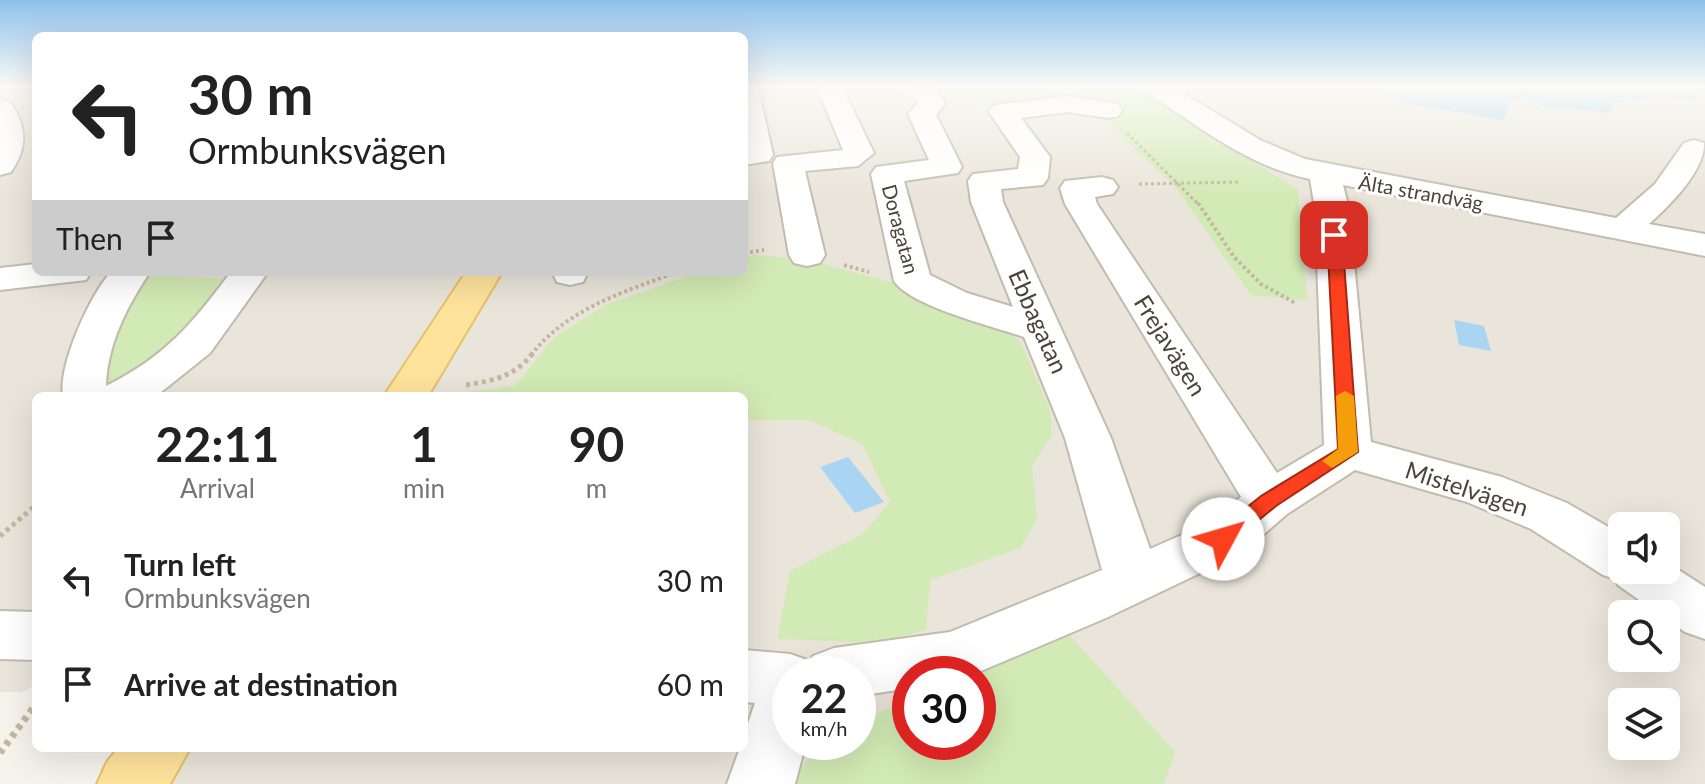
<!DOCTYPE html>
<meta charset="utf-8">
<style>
:root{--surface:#fff;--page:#f6f6f6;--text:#222;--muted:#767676}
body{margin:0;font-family:Lato,sans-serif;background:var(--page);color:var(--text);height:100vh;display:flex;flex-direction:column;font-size:30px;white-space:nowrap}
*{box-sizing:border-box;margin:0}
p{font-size:26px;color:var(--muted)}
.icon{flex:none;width:44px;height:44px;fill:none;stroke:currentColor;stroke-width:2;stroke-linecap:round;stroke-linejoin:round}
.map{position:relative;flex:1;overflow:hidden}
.panel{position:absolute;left:32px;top:392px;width:716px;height:360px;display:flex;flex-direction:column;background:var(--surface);border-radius:12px;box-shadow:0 8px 32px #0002}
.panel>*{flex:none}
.top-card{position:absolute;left:32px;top:32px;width:716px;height:244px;border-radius:12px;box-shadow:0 8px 32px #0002;background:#fff;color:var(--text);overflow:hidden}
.fabs{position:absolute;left:1608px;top:512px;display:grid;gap:16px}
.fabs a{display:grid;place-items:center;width:72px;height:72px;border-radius:12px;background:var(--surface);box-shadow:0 8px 32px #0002;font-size:40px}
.speed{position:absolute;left:772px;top:656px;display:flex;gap:16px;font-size:40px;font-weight:700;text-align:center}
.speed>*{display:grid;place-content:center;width:104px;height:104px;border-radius:50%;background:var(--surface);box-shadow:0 8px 32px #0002;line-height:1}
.speed small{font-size:20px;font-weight:400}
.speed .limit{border:12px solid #d22;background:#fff;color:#111}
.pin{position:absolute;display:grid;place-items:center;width:68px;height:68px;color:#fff;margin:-34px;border-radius:16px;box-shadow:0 4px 12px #0006}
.me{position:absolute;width:88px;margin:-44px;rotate:51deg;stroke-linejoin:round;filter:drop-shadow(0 0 6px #0008)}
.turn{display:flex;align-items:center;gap:28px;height:168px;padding:0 24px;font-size:36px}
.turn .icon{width:104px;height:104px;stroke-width:2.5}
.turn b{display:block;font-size:56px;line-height:68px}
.then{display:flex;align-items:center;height:76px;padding:0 24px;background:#0003;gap:16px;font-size:30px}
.eta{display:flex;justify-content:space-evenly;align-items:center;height:136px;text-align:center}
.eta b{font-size:48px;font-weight:700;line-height:56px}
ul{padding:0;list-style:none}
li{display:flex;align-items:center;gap:24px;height:104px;padding:0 24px}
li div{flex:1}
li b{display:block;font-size:30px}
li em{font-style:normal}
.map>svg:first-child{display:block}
</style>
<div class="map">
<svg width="1705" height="784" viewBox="0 0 1705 784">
<rect width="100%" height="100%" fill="#f6f3ec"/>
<!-- residential -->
<path fill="#eae5da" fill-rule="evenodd" d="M0,87H36V272H744V87H1361L1511,100L1539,103V106L1611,113L1612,104L1656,98L1700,101L1687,91L1705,90V784H164L190,748H744V396H36V685L22,692H0ZM1622,526H1666V570H1622ZM1622,614H1666V658H1622ZM790,674H858V742H790ZM910,674H978V742H910ZM1622,702H1666V746H1622Z"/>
<!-- green -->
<path fill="#d2eab5" d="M917,87H1139L1298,190L1307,300L1251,295L1176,188L1134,149L1097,108H1003L939,101L936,93Z
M754,255L806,259L904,286L995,322L1021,343L1050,410L1052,435L1032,466L1037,519L1020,548L930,580L926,630L878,643L777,639L790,571L863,534L890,502L862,444L809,420H744V396H465L467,392L515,386L553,338L606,305L698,272H744V258Z
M149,275L232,279L165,366L115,383L101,381L96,368L138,278Z
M1065,630L1175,752L1164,784H793L797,772L824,742H858V722L910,699V742H978V674H966Z"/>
<!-- water -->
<path fill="#a9d4f2" d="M1361,87H1705V90L1688,91L1702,101L1656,98L1612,104L1611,113L1539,106V103L1512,100L1504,120L1407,104L1388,96L1387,90Z
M1454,320L1484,326L1491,351L1459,345Z
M848,457L884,502L855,513L820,467Z"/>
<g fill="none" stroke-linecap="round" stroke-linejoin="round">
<defs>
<path id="minor" d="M744,87H758L773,155L769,161L744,165Z
M842,87L874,153L858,166L805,171L825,255L820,263L807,266L794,263L789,255L773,163L777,157L843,150L817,88Z
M894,87L937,89L945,104L936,115L962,167L958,173L904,181L930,275L967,293L1013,307L971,202L968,181L973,174L1018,169L1020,157L989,112L993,106L1003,104L1068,96L1118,104L1122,110L1118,116L1108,118L1068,112L1021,118L1050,157L1048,178L1043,185L1001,189L1003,202L1111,438L1150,549L1204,525L1241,497L1065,204L1060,188L1065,181L1102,177L1113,180L1118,187L1113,194L1095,197L1097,204L1277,473L1324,445L1315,209L1310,179C1249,167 1197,125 1146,92L1142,87H1173L1260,140L1305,159L1616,218L1655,184L1684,143L1694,140L1704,143C1705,171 1669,206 1649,224L1705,234V256L1343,185L1349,209L1371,442L1502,477L1567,503L1622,535V570H1666V562L1705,587V639L1685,632L1666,619V614H1659L1618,585L1615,579L1603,575L1531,529L1467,502L1355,470L1287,514L1242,553L1106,618L974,674H910V688L858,696V674H790V742H806L795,784H727L740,748H744V735L755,703L744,702V650L790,654L810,661L813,656L834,648L950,632L1102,570L1065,438L1024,337C993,326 912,307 894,281L871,174L876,167L929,160L908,114L918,103L917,100L898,92Z
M0,100L10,102C27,126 28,148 11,172L0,175Z
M36,264V272H91L86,280L0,290V268Z
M111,272H150C127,306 107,345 106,386C165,357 193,323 231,272H268L210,353L160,393L155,396H63C58,365 90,295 111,272Z
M552,272H588L583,282L570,285L557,282Z
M0,611L36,612V660L0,659Z"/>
<path id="major" d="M466,272H502L428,396H384Z
M118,748H190L170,784H97L107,762Z"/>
</defs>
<!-- minor casing -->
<use href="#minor" stroke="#c2bbae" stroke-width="4"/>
<!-- major casing -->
<use href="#major" stroke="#e6c16a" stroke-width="4"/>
<!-- path-far3 -->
<path stroke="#c4b79f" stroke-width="3" stroke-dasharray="3 3" stroke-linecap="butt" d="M1127,133L1199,205
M1139,184L1241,182"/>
<!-- path-far2 -->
<path stroke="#c4b79f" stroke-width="4" stroke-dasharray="3 3" stroke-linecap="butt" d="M1198,203L1234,257L1261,284L1295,303
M744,253L764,250
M844,265L869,272
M531,355C568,308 624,292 677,272"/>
<!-- path-far1 -->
<path stroke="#c4b79f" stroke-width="5" stroke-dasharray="4 4" stroke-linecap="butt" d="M466,385C495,380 514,377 533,353
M0,536L36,505"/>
<!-- path -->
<path stroke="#c4b79f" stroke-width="7" stroke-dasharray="5 5" stroke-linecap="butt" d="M0,753L36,704"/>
<!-- minor -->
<use href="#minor" fill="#fff" fill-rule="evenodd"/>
<!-- major -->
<use href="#major" fill="#ffe39c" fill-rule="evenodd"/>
</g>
<!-- sky -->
<linearGradient id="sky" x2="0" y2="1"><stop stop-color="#8fc1ec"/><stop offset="0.44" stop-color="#fbfaf6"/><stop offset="1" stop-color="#fbfaf6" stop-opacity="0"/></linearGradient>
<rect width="1705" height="197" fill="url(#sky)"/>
<!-- route -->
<path fill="#fc3f1d" stroke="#a42913" stroke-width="2" d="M1334,231L1342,235L1358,452L1276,506L1230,544H1215L1212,539L1215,533L1261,496L1338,449L1327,235Z"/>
<!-- slow -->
<path fill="#f59e0b" d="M1345,391L1354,396L1358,452L1332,468L1322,461L1338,449L1336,396Z"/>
<g text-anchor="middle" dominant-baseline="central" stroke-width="6" stroke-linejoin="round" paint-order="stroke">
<!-- far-street labels -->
<g font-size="20" fill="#4b4439" stroke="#fff">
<text transform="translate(1421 192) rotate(10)">Älta strandväg</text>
<text transform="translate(901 229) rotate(75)">Doragatan</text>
</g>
<!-- street labels -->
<g font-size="24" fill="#4b4439" stroke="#fff">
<text transform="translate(1039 321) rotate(66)">Ebbagatan</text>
<text transform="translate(1171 345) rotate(58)">Frejavägen</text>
<text transform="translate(1467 488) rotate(18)">Mistelvägen</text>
</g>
</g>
</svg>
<div class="fabs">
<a><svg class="icon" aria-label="sound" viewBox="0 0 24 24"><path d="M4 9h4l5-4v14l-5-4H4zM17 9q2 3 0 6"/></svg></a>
<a><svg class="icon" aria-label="search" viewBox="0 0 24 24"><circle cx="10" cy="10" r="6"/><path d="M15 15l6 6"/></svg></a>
<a><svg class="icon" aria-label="layers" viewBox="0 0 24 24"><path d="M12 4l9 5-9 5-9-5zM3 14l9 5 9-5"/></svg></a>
</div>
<div class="speed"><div>22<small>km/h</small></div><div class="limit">30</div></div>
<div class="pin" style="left:1334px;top:235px;background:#d93025"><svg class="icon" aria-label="arrive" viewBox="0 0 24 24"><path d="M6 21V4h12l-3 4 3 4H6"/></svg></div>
<svg class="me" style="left:1223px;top:539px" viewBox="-20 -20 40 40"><circle r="19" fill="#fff"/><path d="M0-13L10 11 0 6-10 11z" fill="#fc3f1d"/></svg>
<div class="top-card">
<div class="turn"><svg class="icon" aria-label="left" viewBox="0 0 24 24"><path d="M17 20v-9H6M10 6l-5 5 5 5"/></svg><div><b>30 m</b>Ormbunksvägen</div></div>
<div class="then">Then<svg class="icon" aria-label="arrive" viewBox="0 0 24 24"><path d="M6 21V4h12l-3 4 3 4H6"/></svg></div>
</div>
<section class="panel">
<div class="eta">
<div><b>22:11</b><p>Arrival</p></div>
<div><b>1</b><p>min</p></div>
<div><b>90</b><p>m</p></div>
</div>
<ul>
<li><svg class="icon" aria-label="left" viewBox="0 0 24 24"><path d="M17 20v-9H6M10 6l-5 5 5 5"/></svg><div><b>Turn left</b><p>Ormbunksvägen</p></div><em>30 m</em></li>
<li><svg class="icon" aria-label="arrive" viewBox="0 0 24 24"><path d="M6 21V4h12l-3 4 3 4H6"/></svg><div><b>Arrive at destination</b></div><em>60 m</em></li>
</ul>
</section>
</div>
